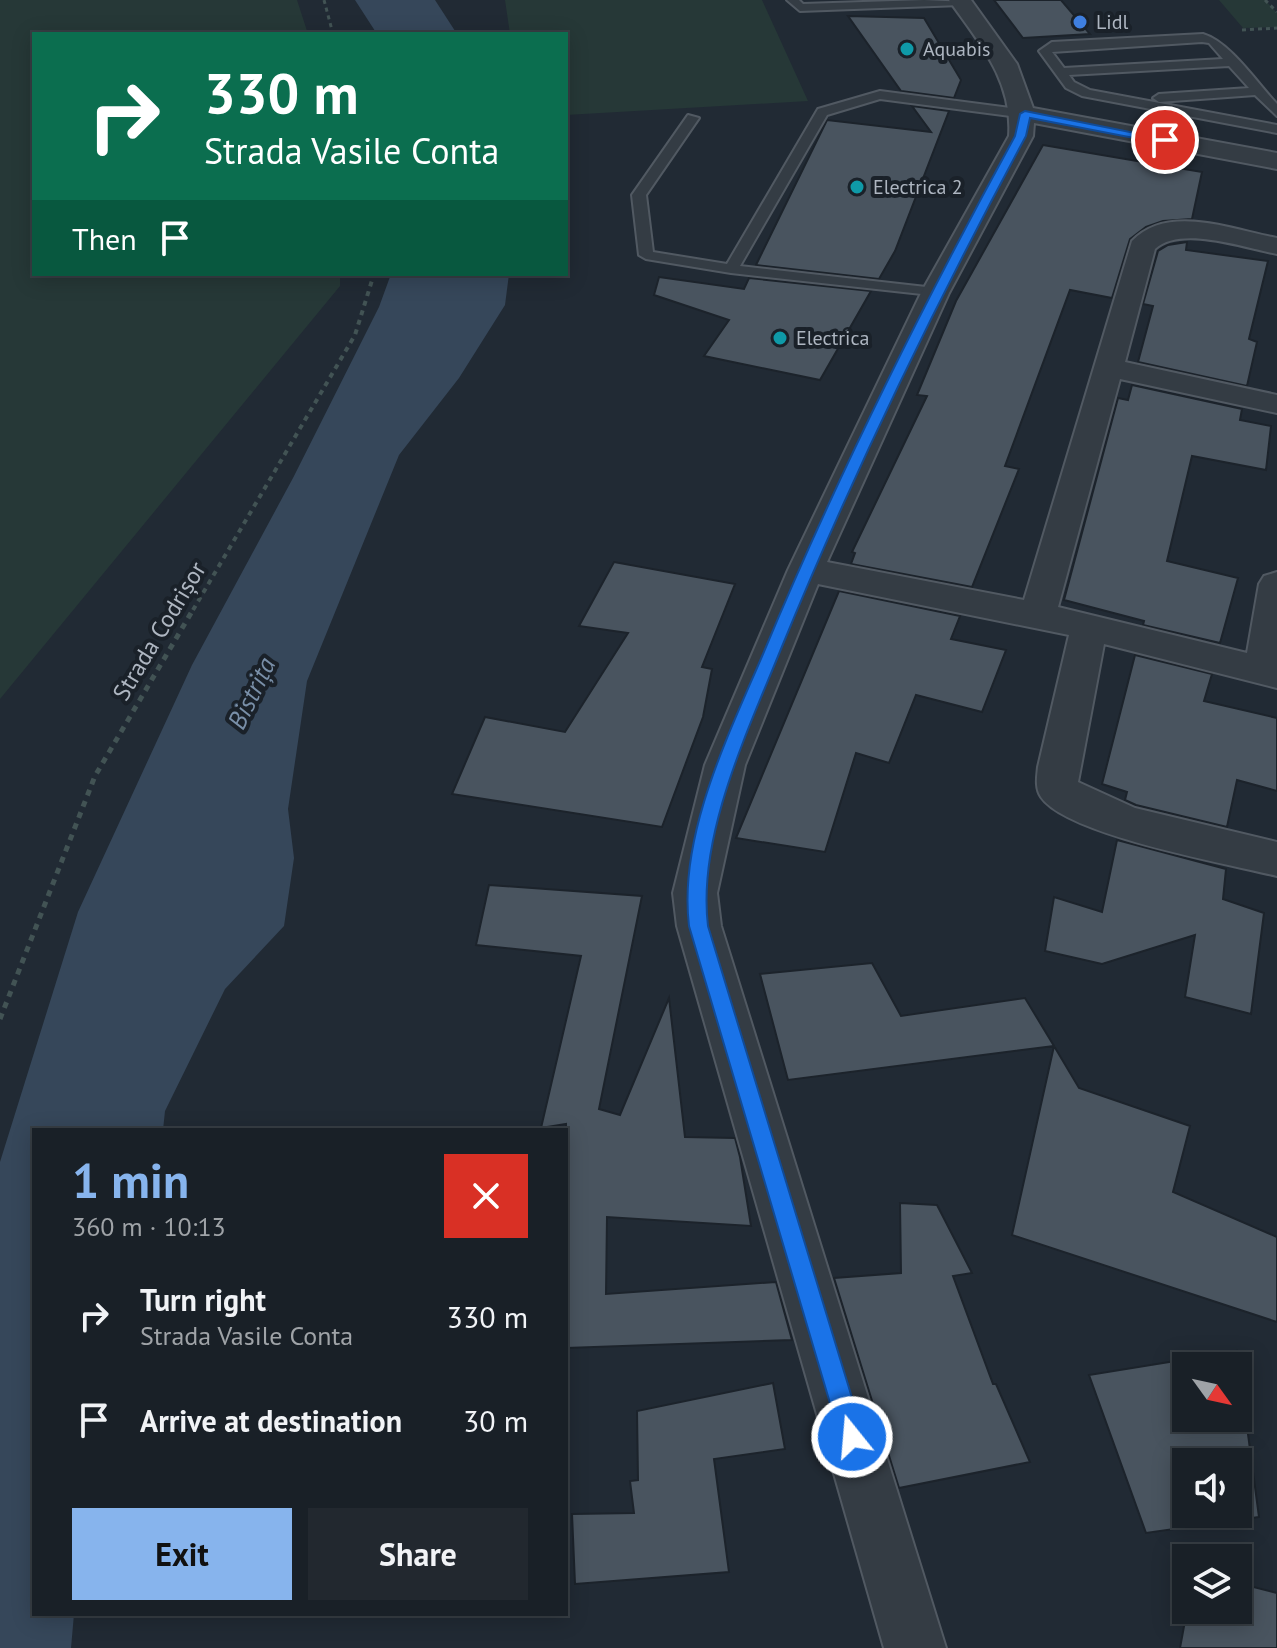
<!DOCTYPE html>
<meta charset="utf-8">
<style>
:root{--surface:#192027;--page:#22282f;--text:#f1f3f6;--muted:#9fa3a7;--line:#373e44;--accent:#87b4ed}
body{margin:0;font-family:"PT Sans",sans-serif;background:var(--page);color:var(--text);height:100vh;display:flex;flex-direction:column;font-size:30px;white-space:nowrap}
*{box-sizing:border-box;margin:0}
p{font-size:26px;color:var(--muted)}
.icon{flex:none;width:44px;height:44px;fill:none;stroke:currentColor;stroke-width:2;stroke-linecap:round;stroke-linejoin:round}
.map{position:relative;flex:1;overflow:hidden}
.side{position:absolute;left:32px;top:1128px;width:536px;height:488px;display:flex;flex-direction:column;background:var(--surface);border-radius:0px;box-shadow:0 4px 20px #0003,0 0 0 2px var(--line)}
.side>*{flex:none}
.top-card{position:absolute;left:32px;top:32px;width:536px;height:244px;border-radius:0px;box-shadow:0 4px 20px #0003,0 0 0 2px var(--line);background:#0b6e4f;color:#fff;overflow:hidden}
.needle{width:52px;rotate:123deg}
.fabs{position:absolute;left:1172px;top:1352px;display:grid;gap:16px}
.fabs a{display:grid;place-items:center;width:80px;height:80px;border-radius:0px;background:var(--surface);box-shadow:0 4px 20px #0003,0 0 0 2px var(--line);font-size:40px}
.pin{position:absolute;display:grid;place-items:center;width:68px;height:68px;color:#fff;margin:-34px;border:4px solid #fff;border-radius:50%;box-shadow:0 2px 8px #0007}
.me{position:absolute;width:88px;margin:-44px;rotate:343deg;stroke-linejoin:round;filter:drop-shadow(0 0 6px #0008)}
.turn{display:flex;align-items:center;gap:28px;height:168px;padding:0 40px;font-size:36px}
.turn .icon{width:104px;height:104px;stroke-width:2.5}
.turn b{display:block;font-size:56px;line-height:68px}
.then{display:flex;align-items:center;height:76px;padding:0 40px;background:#0003;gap:16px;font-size:30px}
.round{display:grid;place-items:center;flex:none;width:84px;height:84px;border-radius:0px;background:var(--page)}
.summary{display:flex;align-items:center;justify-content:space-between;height:136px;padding:0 40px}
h1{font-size:48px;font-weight:700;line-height:60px;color:var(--accent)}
.cta{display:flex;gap:16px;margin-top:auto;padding:16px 40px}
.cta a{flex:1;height:92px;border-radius:0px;background:var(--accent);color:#111;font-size:32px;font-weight:700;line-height:92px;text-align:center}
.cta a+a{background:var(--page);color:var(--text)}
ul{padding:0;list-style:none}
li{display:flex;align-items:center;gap:24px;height:104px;padding:0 40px}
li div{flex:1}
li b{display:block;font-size:30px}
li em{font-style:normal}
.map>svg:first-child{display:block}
</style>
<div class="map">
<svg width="1277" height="1648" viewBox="0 0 1277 1648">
<rect width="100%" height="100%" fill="#212a34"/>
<!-- green -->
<path fill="#263837" d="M0,0H297L308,34H34V274H340V286L0,699Z
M505,0H762L808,101L566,115V34H510Z
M1219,0H1265L1277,13V27L1243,28Z"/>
<!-- water -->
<path fill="#36475a" d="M355,0H435L457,34H377Z
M391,274H509L505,305L459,378L399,455L307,681L288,809L294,858L284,926L225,989L165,1111L163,1130H34V1614H74L71,1648H0V1162L78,912L192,665L293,478L379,307Z"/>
<!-- building -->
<path fill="#49545f" stroke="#1c232b" stroke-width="2" fill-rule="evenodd" d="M994,0H1061L1090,34L1023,38Z
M848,16L924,18L961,80L954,98L901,91Z
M912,106L949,111L895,251L879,279L756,265L827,120L931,132Z
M1043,145L1202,172L1192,219L1163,221L1146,227L1130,239L1112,298L1070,290L1005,466L1019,469L972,587L851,564L855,553L852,552L927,396L917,395L956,301Z
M1187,242L1186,250L1268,261L1249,339L1257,342L1247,386L1138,362L1153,306L1143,304L1158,251L1168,245Z
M659,277L744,289L749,278L871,291L820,380L704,356L729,320L654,295Z
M1132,385L1242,409L1240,420L1271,426L1266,470L1192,456L1167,561L1238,578L1220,643L1143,625L1144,621L1064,600L1118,398L1128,400Z
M614,562L735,584L702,667L712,669L703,717L662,827L452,794L485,717L565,732L628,633L579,626Z
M839,591L960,616L951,639L1006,650L982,712L916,695L889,763L856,753L825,852L736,838Z
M1135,655L1212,674L1204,701L1277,718V791L1237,780L1227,827L1136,805L1125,800L1127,792L1102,784Z
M1117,840L1226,869L1223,899L1264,913L1251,1014L1185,997L1195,935L1102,964L1045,951L1054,897L1102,912Z
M489,885L642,896L599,1109L620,1115L669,998L685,1137L735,1138L740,1157L751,1226L607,1217L606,1294L776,1282L792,1340L566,1348V1124L541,1128L581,956L476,945Z
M872,963L901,1016L1025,998L1054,1046L788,1080L760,974Z
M1054,1046L1079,1088L1190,1126L1173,1192L1277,1237V1322L1012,1235Z
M900,1203L937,1205L972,1273L953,1276L993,1384H996L1030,1462L899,1488L834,1278L901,1273Z
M1237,1351L1259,1517L1146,1533L1089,1375ZM1186,1366H1238V1418H1186ZM1186,1462H1238V1514H1186Z
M773,1383L785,1449L714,1459L729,1572L575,1584L572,1514L634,1513L630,1481L638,1480L637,1411Z
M1238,1583L1277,1593V1648H1180L1187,1610H1238Z"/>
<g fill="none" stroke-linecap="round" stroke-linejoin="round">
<defs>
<path id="lane" d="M787,0H799L803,4L924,0L967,2L961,5L800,11Z
M1203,34C1230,42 1257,83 1277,104V116L1255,95L1159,102L1153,98L1159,94L1249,88L1229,66L1069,75L1074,82L1090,90L1277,125V133L1082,96L1066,88L1039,51L1052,42ZM1202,42L1209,43L1223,59L1064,68L1052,52Z
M880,91L1025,110L1031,114L1025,118L880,99L827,115L740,266L935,288L940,290V296L731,273L646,259L639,255L632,195L688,115L699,118L646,195L653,252L727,264L818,109Z"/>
<path id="street" d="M949,0H971L1017,64L1033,108L1277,153V169L1034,123L1033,136L949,293L827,562L1024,600L1132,241C1168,203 1233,230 1277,238V254C1245,248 1181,225 1155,249L1125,362L1277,395V413L1120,379L1058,607L1247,653L1259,584L1264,576L1277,572V688L1104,644L1078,782L1135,808L1277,842V876C1229,864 1066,835 1041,797C1035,788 1037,777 1038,767L1069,635L818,584L745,765L717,893L721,926L946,1648H884L677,926L673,893L705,765L788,570L921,293L1009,136C1013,80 979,43 949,0Z"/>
</defs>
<!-- lane casing -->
<use href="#lane" stroke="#515962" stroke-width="4"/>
<!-- street casing -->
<use href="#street" stroke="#515962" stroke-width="4"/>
<!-- path-far2 -->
<path stroke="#425354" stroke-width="3" stroke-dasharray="4 4" stroke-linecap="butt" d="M324,0L333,34
M1265,0L1277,12
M1242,30L1277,28"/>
<!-- path-far1 -->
<path stroke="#425354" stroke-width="4" stroke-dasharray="5 5" stroke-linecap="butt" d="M193,610L355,335L374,274"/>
<!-- path -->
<path stroke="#425354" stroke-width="5" stroke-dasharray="6 6" stroke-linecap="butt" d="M0,1019L95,776L194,608"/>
<!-- lane -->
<use href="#lane" fill="#343c44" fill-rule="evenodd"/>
<!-- street -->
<use href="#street" fill="#343c44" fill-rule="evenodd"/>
</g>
<!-- route -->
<path fill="#1a73e8" stroke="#114b97" stroke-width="2" d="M1025,111L1170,140L1165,144L1030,118L1026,136C936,303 853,473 781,649C748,731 697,836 708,926L864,1437L861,1446L852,1450L843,1446L840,1437L689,926C678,836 728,736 763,654C837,476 923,304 1015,136L1020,114Z"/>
<!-- markers -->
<circle fill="#3f7fe0" stroke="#1a2129" stroke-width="3" cx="1080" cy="22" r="8"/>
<g fill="#0f9aa8" stroke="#1a2129" stroke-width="3">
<circle cx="907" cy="49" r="8"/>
<circle cx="857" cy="187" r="8"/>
<circle cx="780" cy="338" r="8"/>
</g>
<g text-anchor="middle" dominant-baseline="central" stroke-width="8" stroke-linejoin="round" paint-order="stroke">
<!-- far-poi labels -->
<g font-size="20" fill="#aeb6c1" stroke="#1a2129" text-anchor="start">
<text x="1096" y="22">Lidl</text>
<text x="923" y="49">Aquabis</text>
<text x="873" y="187">Electrica 2</text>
<text x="796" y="338">Electrica</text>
</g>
<!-- street labels -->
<g font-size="24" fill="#aeb6c1" stroke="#1a2129">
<text transform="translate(159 631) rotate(-59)">Strada Codrișor</text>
</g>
<!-- water labels -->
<g font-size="26" font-style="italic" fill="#798fa8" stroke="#1a2129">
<text transform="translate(251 693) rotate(-64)">Bistrița</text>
</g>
</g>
</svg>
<div class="fabs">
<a><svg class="needle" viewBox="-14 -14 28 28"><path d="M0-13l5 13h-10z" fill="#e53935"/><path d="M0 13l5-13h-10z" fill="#9fa3a7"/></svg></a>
<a><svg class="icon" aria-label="sound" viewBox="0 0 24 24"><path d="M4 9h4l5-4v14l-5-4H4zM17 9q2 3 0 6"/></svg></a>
<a><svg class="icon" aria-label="layers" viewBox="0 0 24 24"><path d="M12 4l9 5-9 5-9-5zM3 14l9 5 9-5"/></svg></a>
</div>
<div class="pin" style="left:1165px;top:140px;background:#d93025"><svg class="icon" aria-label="arrive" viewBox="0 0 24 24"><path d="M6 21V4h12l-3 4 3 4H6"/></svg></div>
<svg class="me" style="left:852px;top:1437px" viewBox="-20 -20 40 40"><circle r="17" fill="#1a73e8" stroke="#fff" stroke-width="3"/><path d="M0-11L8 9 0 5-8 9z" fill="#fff"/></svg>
<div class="top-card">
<div class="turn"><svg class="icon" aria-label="right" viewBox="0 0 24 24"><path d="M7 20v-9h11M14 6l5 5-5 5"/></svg><div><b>330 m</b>Strada Vasile Conta</div></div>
<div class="then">Then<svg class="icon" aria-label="arrive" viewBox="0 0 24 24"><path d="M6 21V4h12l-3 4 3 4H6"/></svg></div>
</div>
<section class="side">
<div class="summary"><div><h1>1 min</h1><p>360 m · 10:13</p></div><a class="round" style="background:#d93025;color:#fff"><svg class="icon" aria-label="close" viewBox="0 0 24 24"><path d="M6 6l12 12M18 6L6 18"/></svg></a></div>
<ul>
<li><svg class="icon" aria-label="right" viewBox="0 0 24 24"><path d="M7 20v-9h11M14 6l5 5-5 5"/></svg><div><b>Turn right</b><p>Strada Vasile Conta</p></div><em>330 m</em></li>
<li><svg class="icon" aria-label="arrive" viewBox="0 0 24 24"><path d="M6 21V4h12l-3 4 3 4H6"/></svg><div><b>Arrive at destination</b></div><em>30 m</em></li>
</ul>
<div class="cta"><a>Exit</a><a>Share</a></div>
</section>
</div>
